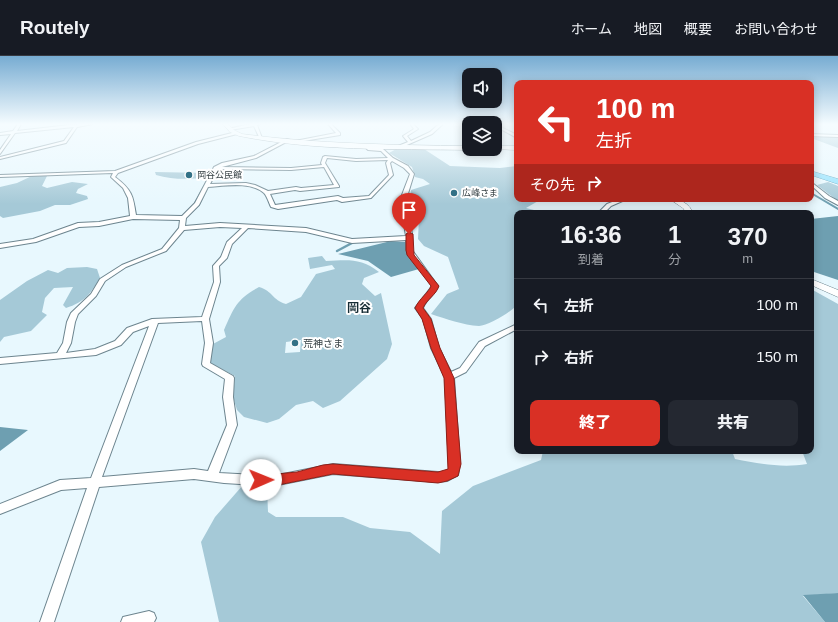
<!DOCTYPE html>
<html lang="ja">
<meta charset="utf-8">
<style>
:root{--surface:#171b24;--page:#242831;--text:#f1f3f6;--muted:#9ea1a6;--line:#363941;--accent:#d93025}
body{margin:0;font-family:Helvetica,"Noto Sans JP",sans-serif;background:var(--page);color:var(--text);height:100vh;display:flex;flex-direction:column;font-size:15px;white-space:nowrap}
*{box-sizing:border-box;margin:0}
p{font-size:13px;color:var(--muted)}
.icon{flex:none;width:22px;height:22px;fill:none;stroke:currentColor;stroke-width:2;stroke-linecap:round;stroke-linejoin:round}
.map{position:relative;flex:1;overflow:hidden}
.details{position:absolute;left:514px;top:154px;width:300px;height:244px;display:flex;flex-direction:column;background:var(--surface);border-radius:8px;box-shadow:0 2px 10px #0003}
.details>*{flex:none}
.top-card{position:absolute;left:514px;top:24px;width:300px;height:122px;border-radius:8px;box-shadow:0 2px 10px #0003;background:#d93025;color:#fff;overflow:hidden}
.tools{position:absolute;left:462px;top:12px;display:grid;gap:8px}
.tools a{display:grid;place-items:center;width:40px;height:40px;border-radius:8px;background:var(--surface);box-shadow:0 2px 10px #0003;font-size:20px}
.pin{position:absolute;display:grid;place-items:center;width:34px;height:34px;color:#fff;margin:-41px -17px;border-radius:50% 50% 50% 0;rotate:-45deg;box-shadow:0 0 4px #0007}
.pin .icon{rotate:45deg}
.me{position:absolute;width:44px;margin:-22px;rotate:89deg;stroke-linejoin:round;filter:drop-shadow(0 0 3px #0008)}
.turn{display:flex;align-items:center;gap:14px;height:84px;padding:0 16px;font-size:18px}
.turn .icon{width:52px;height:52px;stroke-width:2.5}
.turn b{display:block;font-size:28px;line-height:34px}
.then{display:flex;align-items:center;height:38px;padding:0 16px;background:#0003;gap:8px;font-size:15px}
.eta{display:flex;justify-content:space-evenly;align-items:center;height:68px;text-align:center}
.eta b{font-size:24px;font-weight:800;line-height:28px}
.cta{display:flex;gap:8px;margin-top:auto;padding:8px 16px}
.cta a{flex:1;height:46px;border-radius:8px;background:var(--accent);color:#fff;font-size:16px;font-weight:800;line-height:46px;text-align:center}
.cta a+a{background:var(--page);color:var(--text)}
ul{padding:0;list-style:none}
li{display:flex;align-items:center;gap:12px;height:52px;padding:0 16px;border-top:1px solid var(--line)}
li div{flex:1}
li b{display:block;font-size:15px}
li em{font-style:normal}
header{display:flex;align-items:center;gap:24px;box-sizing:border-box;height:56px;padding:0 20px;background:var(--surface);border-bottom:1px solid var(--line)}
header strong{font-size:19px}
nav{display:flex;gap:22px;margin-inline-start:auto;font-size:14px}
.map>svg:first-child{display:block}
</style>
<header>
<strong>Routely</strong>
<nav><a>ホーム</a><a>地図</a><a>概要</a><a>お問い合わせ</a></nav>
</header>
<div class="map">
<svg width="838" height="566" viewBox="0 0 838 566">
<rect width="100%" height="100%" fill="#e8f8fe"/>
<!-- green -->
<path fill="#a5c9d7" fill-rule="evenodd" d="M811,81H838V92L811,82Z
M398,92L424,93L450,110L500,112L517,110V143H566L555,145L540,144L526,152L546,157H517V249C511,256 488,270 479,270C463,269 446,263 431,258L447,238L459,233L448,201L424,190L418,183L419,161L409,153L411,134L430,128L423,123L415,121L412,111L389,97Z
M155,116L209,117L206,122C189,123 172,124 156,119Z
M36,118H48L42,130L47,132L72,126L88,128L78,133L76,137L87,140L88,143L70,149H55L40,155L3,162L0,160V131L17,127Z
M828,126L838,130V145L817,129Z
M322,200L326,205C349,204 361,202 379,216L364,222L362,228L375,240L381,237L392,288L387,303L340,345L323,352L313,345L296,349L279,363L267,367L244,361L237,354L233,341L235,320L210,307L213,288L226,281L224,274C234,251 237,243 259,231C273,235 272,244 286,248L301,241L316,218L335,213L332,209L310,213L308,202ZM301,284L300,296L285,297L286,286Z
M87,211L97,213L100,222C90,238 85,246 66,252L63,249L73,231L54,232L45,242L42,256L47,259L31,275L4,281L0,286V244L27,225L48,214L58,217L67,212Z
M811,233L838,248V537L803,540L825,566H219L201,486L215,461L243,429L267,431L268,456L276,461H343L370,472L410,476L440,498L442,455L473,430L541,404L543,395H732L735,403C759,408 783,412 807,408L802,395H811Z"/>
<!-- water -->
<path fill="#6e9fb1" d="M838,160V224L811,215V163Z
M391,185L405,186L409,201L419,213L391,221L368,205L338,198Z
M0,371L28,374L0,395Z
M838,537V566H825L803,539Z"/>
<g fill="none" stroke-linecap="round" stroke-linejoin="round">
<!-- stream-far2 -->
<path stroke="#6e9fb1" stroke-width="1.5" d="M811,80L838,81"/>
<!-- stream-far1 -->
<path stroke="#6e9fb1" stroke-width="2" d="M811,137L838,153
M195,147L215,111"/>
<!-- stream -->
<path stroke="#6e9fb1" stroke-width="2.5" d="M337,195L352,187L349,186"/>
<defs>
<path id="minor" d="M18,68H21L17,75L78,68H93L77,71L66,87L0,103V101L64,85L74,71L15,77L0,98V94L11,78L0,79V77L13,75Z
M250,68H260L257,69L262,82L259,81L254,70L230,74L228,73Z
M328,68H331L340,77V79L297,86L295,85L336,77Z
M410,68H413L418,73L407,80L411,85L430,76L439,68H443L432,78L400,92H398V90L408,86L403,80L414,73Z
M495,68L517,79V82L495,70Z
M236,76L237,78L198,88L118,117L115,121C132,134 133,139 136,159L182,160L195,147L214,111L222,107L254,100L287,83L290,84L256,102L222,111L291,112L322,109L321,107L323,101L325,100L356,103L388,102L381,95L368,94L364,90L366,89L370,92L383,93L393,102L408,110L414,118L406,144L412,178V194L438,230C435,239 426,243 423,252L431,263L439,292L451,316L460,312L479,286L517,268V273L485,290L466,316L454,322L460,408L458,419L447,425L438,426L333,418L273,430L224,427L194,423L99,431L54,566H40L87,432L61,434L0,458V448L60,424L91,422L149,270L133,276L121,289L96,299L0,308V302L57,297L63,287L67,266L71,257L91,238L100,223L122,209L162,193L179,172L180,164L133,163L99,170L79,171L36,186L0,192V188L33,183L78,167L99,166L130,160L128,142L123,132L111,121L113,117L0,121V119L115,115L196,86ZM327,102L356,105L388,104L386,107L389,119L369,140L343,142L338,140L275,149L270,138L295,134L300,135L339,131V130L325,107ZM392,105L404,112L410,118L400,144L406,180L352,183L306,172L220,167L185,170L186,162L199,149L208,131C225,130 250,125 264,137C267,140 269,147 271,151L278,153L337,144L342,146L371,142L393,119L390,107ZM324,111L334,129L301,132L296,131L268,135L255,129L246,127L210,128L218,113L291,114ZM220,171L242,172L227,186L221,201L213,210L214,226L202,261L152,263L127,272L115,285L95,293L66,297L71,287L75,266L78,258L96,240L105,225L126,211L166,195L184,174ZM248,172L306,176L352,187L406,184V194L432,230L415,252L423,263L431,292L445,321L449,413L445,416H438L333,408L273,420L219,417L237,369L233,341L234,322L233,320L210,307L213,287L209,263L220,226L219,210L227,202L232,188ZM202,265L205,287L202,308L203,310L225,323L223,341L227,369L208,415L194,413L102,421L158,267Z
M811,78L838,79V81L811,80Z
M811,126L829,140L838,145V149L825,142L811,129Z
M620,143H627L611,150L604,157H598L607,148Z
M149,555L154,557L156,562L154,566H121L123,561Z"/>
<path id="secondary" d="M223,68H228L234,74L242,78C318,88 393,89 469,90V93H471L469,94C393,93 314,95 239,80L230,76Z
M495,90H517V94L493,93H495Z
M670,143C680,143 689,147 693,157H685L684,153Z
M811,223L838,234V241L811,229Z"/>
<path id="trunk" d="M811,115L838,123V128L811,119Z"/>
</defs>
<!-- minor casing -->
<use href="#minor" stroke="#6d858f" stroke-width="2"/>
<!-- secondary casing -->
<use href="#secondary" stroke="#6d858f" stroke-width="1"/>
<!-- trunk casing -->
<use href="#trunk" stroke="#61a4bc" stroke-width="1"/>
<!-- minor -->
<use href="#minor" fill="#fff" fill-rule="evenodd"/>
<!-- secondary -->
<use href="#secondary" fill="#fff" fill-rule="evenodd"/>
<!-- trunk -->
<use href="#trunk" fill="#94e2fe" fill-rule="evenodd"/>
</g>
<!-- sky -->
<linearGradient id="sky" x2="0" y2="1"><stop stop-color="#77acd2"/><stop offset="0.46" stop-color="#f5fcff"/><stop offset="1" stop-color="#f5fcff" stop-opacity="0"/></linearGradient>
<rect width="838" height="148" fill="url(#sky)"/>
<!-- route -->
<path fill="#d93025" stroke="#8d1f18" d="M409,176L413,178L414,199L439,230C436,239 427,243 423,252L431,263L440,292L454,322L461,408L458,420L447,425L438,427L333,418L273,430L256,428L254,424L256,420L297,416L323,409L333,408L438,416L448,413L444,322L431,292L422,263L415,252C419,243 429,236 431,230L407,199L406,194V178Z"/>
<!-- markers -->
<g fill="#337186" stroke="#fff" stroke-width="1.5">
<circle cx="189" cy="119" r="4"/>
<circle cx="454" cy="137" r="4"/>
<circle cx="295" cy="287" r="4"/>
</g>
<g text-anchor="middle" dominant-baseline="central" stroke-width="4" stroke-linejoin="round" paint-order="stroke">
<!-- far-poi labels -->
<g font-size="9" fill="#333e42" stroke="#fff" text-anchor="start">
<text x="197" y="119">岡谷公民館</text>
<text x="462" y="137">広峰さま</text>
</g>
<!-- poi labels -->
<g font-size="10" fill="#333e42" stroke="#fff" text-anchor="start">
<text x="303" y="287">荒神さま</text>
</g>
<!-- quarter labels -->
<g font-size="12" font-weight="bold" fill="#172d35" stroke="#fff">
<text x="359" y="252">岡谷</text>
</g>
</g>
</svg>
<div class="tools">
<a><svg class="icon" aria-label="sound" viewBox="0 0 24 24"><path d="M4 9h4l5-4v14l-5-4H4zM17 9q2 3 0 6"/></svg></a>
<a><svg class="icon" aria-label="layers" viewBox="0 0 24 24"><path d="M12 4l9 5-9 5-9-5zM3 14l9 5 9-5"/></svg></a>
</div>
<div class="pin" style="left:409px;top:178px;background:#d93025"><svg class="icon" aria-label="arrive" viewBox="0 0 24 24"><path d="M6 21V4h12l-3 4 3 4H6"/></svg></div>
<svg class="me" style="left:261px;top:424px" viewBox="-20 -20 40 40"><circle r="19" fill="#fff"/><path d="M0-13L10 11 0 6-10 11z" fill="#d93025"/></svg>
<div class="top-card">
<div class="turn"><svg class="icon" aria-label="left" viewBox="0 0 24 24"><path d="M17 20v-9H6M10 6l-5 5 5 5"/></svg><div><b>100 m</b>左折</div></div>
<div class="then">その先<svg class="icon" aria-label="right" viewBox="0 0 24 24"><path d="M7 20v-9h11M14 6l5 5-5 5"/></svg></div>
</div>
<section class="details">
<div class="eta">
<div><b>16:36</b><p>到着</p></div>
<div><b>1</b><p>分</p></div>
<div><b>370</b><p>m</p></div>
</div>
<ul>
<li><svg class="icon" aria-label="left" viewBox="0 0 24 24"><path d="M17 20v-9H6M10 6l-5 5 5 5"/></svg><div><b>左折</b></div><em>100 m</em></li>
<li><svg class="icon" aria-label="right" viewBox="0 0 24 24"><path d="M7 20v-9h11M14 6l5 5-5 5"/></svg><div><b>右折</b></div><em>150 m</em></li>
</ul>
<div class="cta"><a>終了</a><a>共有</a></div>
</section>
</div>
